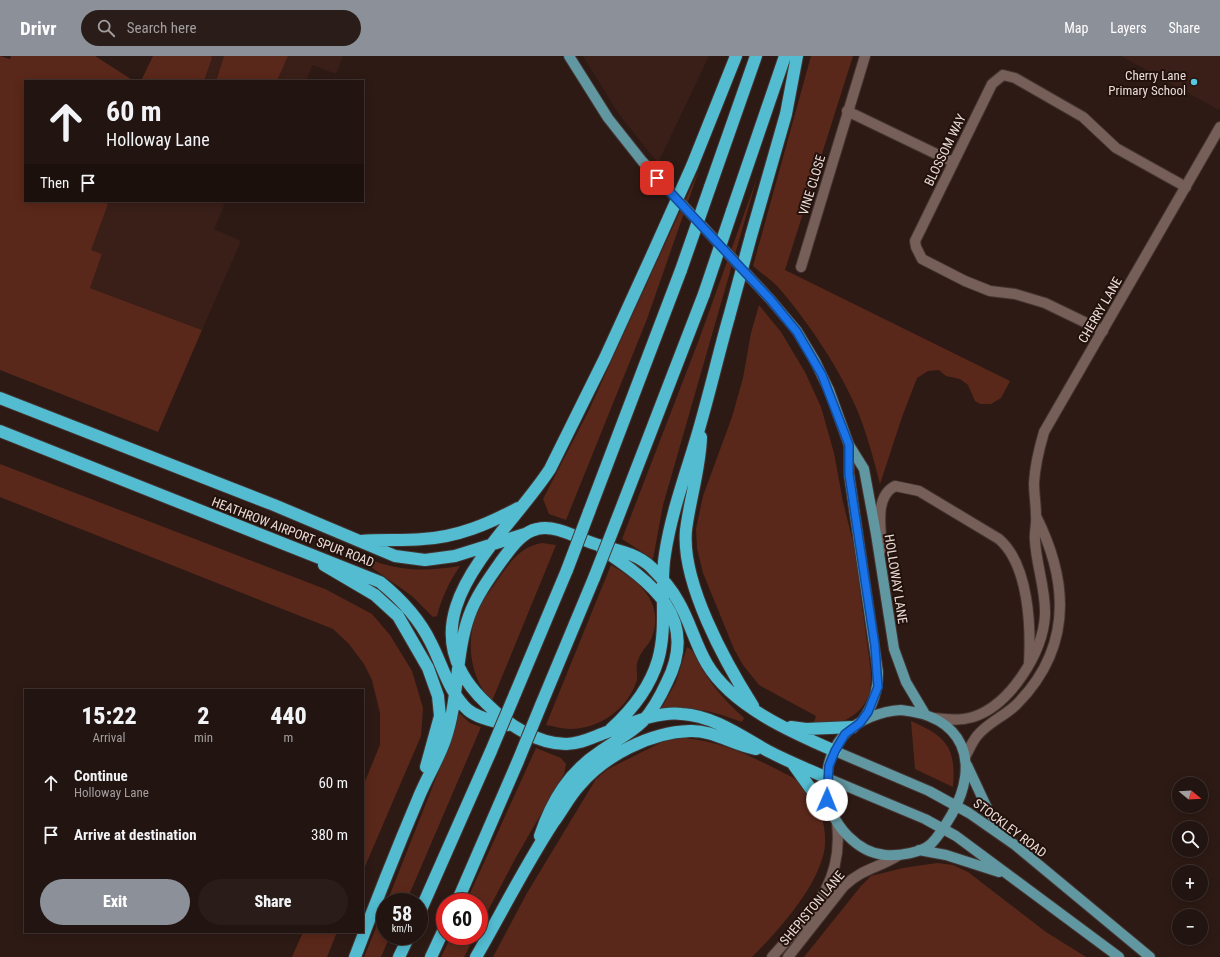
<!DOCTYPE html>
<meta charset="utf-8">
<style>
:root{--surface:#221410;--page:#2a1d19;--text:#f1f3f6;--muted:#a29e9f;--line:#3f3330;--accent:#8c9099}
body{margin:0;font-family:"Roboto Condensed",sans-serif;background:var(--page);color:var(--text);height:100vh;display:flex;flex-direction:column;font-size:15px;white-space:nowrap}
*{box-sizing:border-box;margin:0}
p{font-size:13px;color:var(--muted)}
.icon{flex:none;width:22px;height:22px;fill:none;stroke:currentColor;stroke-width:2;stroke-linecap:round;stroke-linejoin:round}
.map{position:relative;flex:1;overflow:hidden}
.sheet{position:absolute;left:24px;top:633px;width:340px;height:244px;display:flex;flex-direction:column;background:var(--surface);border-radius:0px;box-shadow:0 2px 10px #0003,0 0 0 1px var(--line)}
.sheet>*{flex:none}
.top-card{position:absolute;left:24px;top:24px;width:340px;height:122px;border-radius:0px;box-shadow:0 2px 10px #0003,0 0 0 1px var(--line);background:#221410;color:var(--text);overflow:hidden}
.needle{width:26px;rotate:108deg}
.fabs{position:absolute;left:1172px;top:721px;display:grid;gap:8px}
.fabs a{display:grid;place-items:center;width:36px;height:36px;border-radius:50%;background:var(--surface);box-shadow:0 2px 10px #0003,0 0 0 1px var(--line);font-size:20px}
.speed{position:absolute;left:376px;top:837px;display:flex;gap:8px;font-size:20px;font-weight:700;text-align:center}
.speed>*{display:grid;place-content:center;width:52px;height:52px;border-radius:50%;background:var(--surface);box-shadow:0 2px 10px #0003,0 0 0 1px var(--line);line-height:1}
.speed small{font-size:10px;font-weight:400}
.speed .limit{border:6px solid #d22;background:#fff;color:#111}
.pin{position:absolute;display:grid;place-items:center;width:34px;height:34px;color:#fff;margin:-17px;border-radius:8px;box-shadow:0 2px 6px #0006}
.me{position:absolute;width:44px;margin:-22px;rotate:1deg;stroke-linejoin:round;filter:drop-shadow(0 0 3px #0008)}
.turn{display:flex;align-items:center;gap:14px;height:84px;padding:0 16px;font-size:18px}
.turn .icon{width:52px;height:52px;stroke-width:2.5}
.turn b{display:block;font-size:28px;line-height:34px}
.then{display:flex;align-items:center;height:38px;padding:0 16px;background:#0003;gap:8px;font-size:15px}
.eta{display:flex;justify-content:space-evenly;align-items:center;height:68px;text-align:center}
.eta b{font-size:24px;font-weight:800;line-height:28px}
.action{display:flex;gap:8px;margin-top:auto;padding:8px 16px}
.action a{flex:1;height:46px;border-radius:24px;background:var(--accent);color:#fff;font-size:16px;font-weight:800;line-height:46px;text-align:center}
.action a+a{background:var(--page);color:var(--text)}
ul{padding:0;list-style:none}
li{display:flex;align-items:center;gap:12px;height:52px;padding:0 16px}
li div{flex:1}
li b{display:block;font-size:15px}
li em{font-style:normal}
header{display:flex;align-items:center;gap:24px;box-sizing:border-box;height:56px;padding:0 20px;background:var(--accent);color:#fff}
header strong{font-size:19px}
nav{display:flex;gap:22px;margin-inline-start:auto;font-size:14px}
.search{width:280px;height:36px;background:var(--page);display:flex;align-items:center;gap:10px;box-sizing:border-box;padding:0 14px;border-radius:22px;color:var(--muted);font-size:15px}
.map>svg:first-child{display:block}
</style>
<header>
<strong>Drivr</strong>
<div class="search"><svg class="icon" aria-label="search" viewBox="0 0 24 24"><circle cx="10" cy="10" r="6"/><path d="M15 15l6 6"/></svg>Search here</div>
<nav><a>Map</a><a>Layers</a><a>Share</a></nav>
</header>
<div class="map">
<svg width="1220" height="901" viewBox="0 0 1220 901">
<rect width="100%" height="100%" fill="#2d1a15"/>
<!-- built -->
<path fill="#391f17" d="M211,0H224L216,25H204L212,2Z
M288,0H343L336,18L313,9L306,25H277Z
M583,0H709L658,107L618,57Z
M1121,0H1220V52L1219,54Z
M101,145H226L214,173L241,185L202,274L90,232L102,198L90,194L108,148Z"/>
<!-- green -->
<path fill="#5a281a" d="M0,0L10,3L11,0H95L134,25H25V145H101L108,148L91,194L102,198L90,232L202,274L158,376L0,314Z
M153,0H211L212,2L204,25H141Z
M224,0H288L277,25H216Z
M811,0H853L785,214L1010,325L1001,342L991,348H980L975,345L968,329L960,323L946,320L939,314L928,315L917,322L902,361L880,428C873,401 866,373 854,347C836,307 806,263 777,230C770,223 761,217 753,210Z
M699,114L647,263L566,464L549,458L543,443L588,356Z
M757,122L663,449L653,503L622,483L700,281Z
M759,249L781,276L805,316L821,351L834,397L843,446L854,490L871,616C871,624 871,633 868,641C860,661 835,673 814,666L816,660L759,629L743,609L734,593L703,517L697,492L696,473L703,440L732,361L743,322L751,277Z
M0,408L325,533L372,558L390,579L412,615L423,652L421,680L363,815V730L380,689V657L372,624L364,608L349,588L333,573L0,441Z
M542,487L556,489L492,645C471,624 466,589 475,562C480,547 490,535 499,522C511,505 520,491 542,487Z
M374,505C405,516 427,515 460,510C449,526 442,541 437,560L433,561L412,540L371,511Z
M611,509C638,525 665,545 652,581C650,588 642,593 638,604C635,613 638,618 637,624C628,653 599,673 570,673C562,673 554,670 546,669Z
M687,591L692,594C705,622 721,641 744,662L742,666C709,654 697,651 661,653L676,626Z
M459,657L470,667L481,671L406,846H387L449,689Z
M911,665C947,681 956,691 953,731L915,713Z
M685,682C726,686 756,703 792,721C805,729 817,743 821,758C825,772 827,786 823,800C813,836 778,875 752,901H493L527,837L596,723L608,713L668,683Z
M536,692L561,702L566,708L564,718L515,803L479,872V846H466Z
M937,807L953,809L968,816L1046,876L1086,901H804L861,830L871,820L903,812Z
M385,850V880H390L381,901H364Z
M303,876H337L327,901H292Z
M451,880H475L464,901H441Z"/>
<g fill="none" stroke-linecap="round" stroke-linejoin="round">
<defs>
<path id="minor" d="M847,55L953,106
M801,211L865,0
M1103,275L1045,247L1015,238L990,235L965,225L922,203L916,191L915,185L992,28L1003,19L1015,22L1083,61L1116,92L1186,131
M882,493C881,472 874,441 895,430L919,435L999,483C1029,509 1031,571 1029,608"/>
<path id="tertiary" d="M934,662C948,664 960,665 973,661C1010,649 1043,597 1045,559C1046,533 1036,509 1035,484C1034,476 1037,468 1036,460C1036,449 1034,438 1034,427C1035,410 1039,393 1044,376L1220,71
M965,701C969,694 972,686 977,680C987,667 1005,660 1017,648C1072,592 1069,526 1036,460
M772,901C810,858 844,829 837,767
M788,901L844,830C863,812 879,812 899,799"/>
<path id="primary" d="M569,0L608,62L642,105L770,243L797,275L815,305L829,334L849,389L864,413L876,478L894,593L906,626L925,658
M849,390V418L878,616C878,635 873,650 862,665
M901,654C964,660 981,706 952,758C946,768 940,779 931,788C921,797 899,800 885,799C871,798 858,790 848,780C821,753 819,708 844,679C857,664 882,655 901,654Z
M835,695L929,735L969,757L1015,789L1150,901
M967,709L988,754L1003,776
M827,722L925,763L956,780L1119,901
M919,794L946,799L999,816"/>
<path id="motorway" d="M692,110L736,0
M710,131L756,0
M732,155L785,0
M751,180L786,58L797,0
M653,197L605,302L550,413C504,484 396,563 487,648C507,668 537,688 566,688C581,688 593,681 607,676C629,668 658,655 682,658C714,660 741,680 768,695C787,705 807,713 827,722
M0,342L274,449L395,500L425,504L455,500L525,478
M0,375L380,526C401,543 419,562 431,587C442,608 449,637 468,654C479,663 495,665 508,669
M701,381C700,413 690,442 686,474C681,526 725,606 753,650
M589,456L681,214
M616,466L704,238
M361,485C382,483 402,485 423,483C458,481 488,468 518,452
M324,509L375,539L398,560L428,612L438,640L440,660L426,711
M515,638L567,514
M541,649L594,522
M791,671L806,673L853,671
M611,673C632,654 650,631 658,604C668,569 659,533 665,498C672,452 689,410 701,366C711,331 719,296 729,261
M793,708L816,740L831,756
M540,780C552,744 569,716 601,695C615,685 631,677 643,665C653,654 661,639 667,626C700,561 651,526 602,493
M457,846L518,705
M419,858L491,695
M355,901C375,848 396,795 418,743C426,723 438,704 445,684C459,644 455,599 469,560C476,540 490,521 502,504C511,492 522,476 537,473C554,469 572,479 587,485C609,494 633,494 651,511C661,521 671,532 678,545C690,565 695,588 707,608C732,650 791,676 835,695
M399,901L409,880
M431,901L445,871
M476,901C502,856 525,810 553,767C562,755 569,741 579,730C604,700 650,676 690,675C713,674 733,689 756,693"/>
</defs>
<!-- minor casing -->
<use href="#minor" stroke="#443431" stroke-width="12"/>
<!-- tertiary casing -->
<use href="#tertiary" stroke="#443431" stroke-width="12"/>
<!-- primary casing -->
<use href="#primary" stroke="#443431" stroke-width="12"/>
<!-- motorway casing -->
<use href="#motorway" stroke="#443431" stroke-width="14"/>
<!-- minor -->
<use href="#minor" stroke="#765f58" stroke-width="10"/>
<!-- tertiary -->
<use href="#tertiary" stroke="#765f58" stroke-width="10"/>
<!-- primary -->
<use href="#primary" stroke="#6197a1" stroke-width="10"/>
<!-- motorway -->
<use href="#motorway" stroke="#53bcd1" stroke-width="12"/>
<defs>
<path id="motorway-bridge" d="M653,197L692,110
M681,214L710,131
M704,238L732,155
M729,261L751,180
M567,514L589,456
M594,522L616,466
M491,695L515,638
M518,705L541,649"/>
</defs>
<!-- motorway-bridge casing -->
<use href="#motorway-bridge" stroke="#443431" stroke-width="14" stroke-linecap="butt"/>
<!-- motorway-bridge -->
<use href="#motorway-bridge" stroke="#53bcd1" stroke-width="12"/>
</g>
<g fill="none" stroke-linecap="round" stroke-linejoin="round">
<defs>
<path id="route" d="M657,122L770,243L797,276L822,319L849,389V418L875,590L878,631L868,656L860,667L845,678L835,695L829,710L827,744"/>
</defs>
<!-- route casing -->
<use href="#route" stroke="#114b97" stroke-width="10"/>
<!-- route -->
<use href="#route" stroke="#1a73e8" stroke-width="7"/>
</g>
<!-- markers -->
<circle fill="#56c9e0" stroke="#23110c" stroke-width="1.5" cx="1194" cy="26" r="4"/>
<g text-anchor="middle" dominant-baseline="central" stroke-width="4" stroke-linejoin="round" paint-order="stroke">
<!-- poi labels -->
<g font-size="13" fill="#eadcd8" stroke="#23110c" text-anchor="end">
<text x="1186" y="19">Cherry Lane<tspan x="1186" dy="15">Primary School</tspan></text>
</g>
<!-- street labels -->
<g font-size="13" fill="#eadcd8" stroke="#23110c">
<text transform="translate(945 94) rotate(-64)">BLOSSOM WAY</text>
<text transform="translate(812 129) rotate(-73)">VINE CLOSE</text>
<text transform="translate(1100 254) rotate(-60)">CHERRY LANE</text>
<text transform="translate(293 476) rotate(21)">HEATHROW AIRPORT SPUR ROAD</text>
<text transform="translate(896 523) rotate(81)">HOLLOWAY LANE</text>
<text transform="translate(1010 772) rotate(37)">STOCKLEY ROAD</text>
<text transform="translate(812 852) rotate(-50)">SHEPISTON LANE</text>
</g>
</g>
</svg>
<div class="fabs">
<a><svg class="needle" viewBox="-14 -14 28 28"><path d="M0-13l5 13h-10z" fill="#e53935"/><path d="M0 13l5-13h-10z" fill="#a29e9f"/></svg></a>
<a><svg class="icon" aria-label="search" viewBox="0 0 24 24"><circle cx="10" cy="10" r="6"/><path d="M15 15l6 6"/></svg></a>
<a>+</a>
<a>−</a>
</div>
<div class="speed"><div>58<small>km/h</small></div><div class="limit">60</div></div>
<div class="pin" style="left:657px;top:122px;background:#d93025"><svg class="icon" aria-label="arrive" viewBox="0 0 24 24"><path d="M6 21V4h12l-3 4 3 4H6"/></svg></div>
<svg class="me" style="left:827px;top:744px" viewBox="-20 -20 40 40"><circle r="19" fill="#fff"/><path d="M0-13L10 11 0 6-10 11z" fill="#1a73e8"/></svg>
<div class="top-card">
<div class="turn"><svg class="icon" aria-label="ahead" viewBox="0 0 24 24"><path d="M12 20V5M6 11l6-6 6 6"/></svg><div><b>60 m</b>Holloway Lane</div></div>
<div class="then">Then<svg class="icon" aria-label="arrive" viewBox="0 0 24 24"><path d="M6 21V4h12l-3 4 3 4H6"/></svg></div>
</div>
<section class="sheet">
<div class="eta">
<div><b>15:22</b><p>Arrival</p></div>
<div><b>2</b><p>min</p></div>
<div><b>440</b><p>m</p></div>
</div>
<ul>
<li><svg class="icon" aria-label="ahead" viewBox="0 0 24 24"><path d="M12 20V5M6 11l6-6 6 6"/></svg><div><b>Continue</b><p>Holloway Lane</p></div><em>60 m</em></li>
<li><svg class="icon" aria-label="arrive" viewBox="0 0 24 24"><path d="M6 21V4h12l-3 4 3 4H6"/></svg><div><b>Arrive at destination</b></div><em>380 m</em></li>
</ul>
<div class="action"><a>Exit</a><a>Share</a></div>
</section>
</div>
